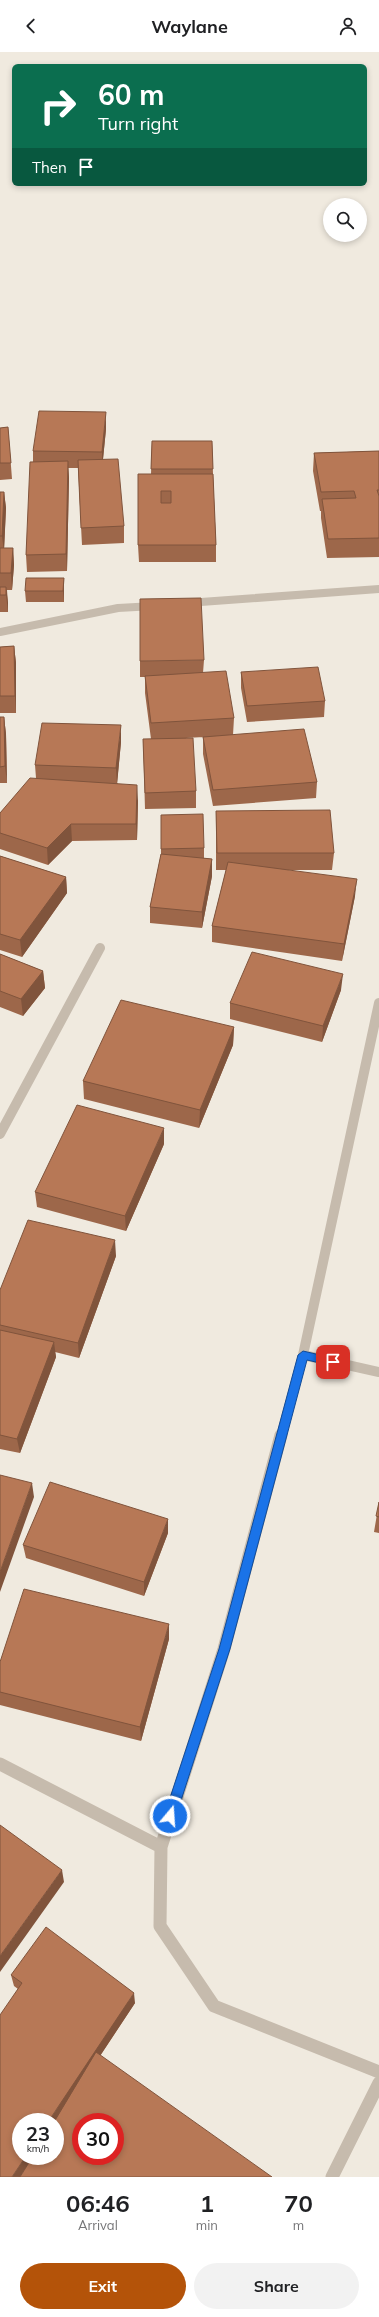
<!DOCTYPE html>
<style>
:root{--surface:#fff;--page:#f2f2f2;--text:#202124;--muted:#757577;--accent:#b45309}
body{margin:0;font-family:Mulish,sans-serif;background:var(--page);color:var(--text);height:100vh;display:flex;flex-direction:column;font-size:15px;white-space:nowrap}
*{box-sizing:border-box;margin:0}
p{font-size:13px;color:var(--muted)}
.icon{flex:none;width:22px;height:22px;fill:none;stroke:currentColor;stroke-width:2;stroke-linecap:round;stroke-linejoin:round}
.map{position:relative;height:2125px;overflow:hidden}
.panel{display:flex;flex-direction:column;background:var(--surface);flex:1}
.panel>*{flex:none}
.banner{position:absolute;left:12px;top:12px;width:355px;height:122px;border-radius:6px;box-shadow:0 2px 6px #0003;background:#0b6e4f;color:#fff;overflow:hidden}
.fabs{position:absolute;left:323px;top:146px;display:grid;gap:8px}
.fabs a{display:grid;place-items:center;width:44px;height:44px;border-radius:50%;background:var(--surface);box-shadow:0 2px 6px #0003;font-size:20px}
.speed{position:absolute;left:12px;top:2061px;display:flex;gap:8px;font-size:20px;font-weight:700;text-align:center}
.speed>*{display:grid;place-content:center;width:52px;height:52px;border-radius:50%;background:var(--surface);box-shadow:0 2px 6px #0003;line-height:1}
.speed small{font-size:10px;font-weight:400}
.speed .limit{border:6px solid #d22;background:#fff;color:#111}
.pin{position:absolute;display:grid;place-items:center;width:34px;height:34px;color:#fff;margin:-17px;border-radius:8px;box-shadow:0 2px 6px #0006}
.me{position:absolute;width:44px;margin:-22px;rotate:18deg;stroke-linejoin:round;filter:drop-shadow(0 0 3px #0008)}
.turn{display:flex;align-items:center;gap:14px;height:84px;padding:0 20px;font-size:18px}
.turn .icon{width:52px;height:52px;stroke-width:2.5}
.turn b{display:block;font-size:28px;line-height:34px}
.then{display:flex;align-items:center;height:38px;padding:0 20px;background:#0003;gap:8px;font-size:15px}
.eta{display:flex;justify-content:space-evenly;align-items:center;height:68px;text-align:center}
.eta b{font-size:24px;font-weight:700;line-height:28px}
.button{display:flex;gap:8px;margin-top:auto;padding:8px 20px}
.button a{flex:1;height:46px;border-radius:24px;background:var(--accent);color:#fff;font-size:16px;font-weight:700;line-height:46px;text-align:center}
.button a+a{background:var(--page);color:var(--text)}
header{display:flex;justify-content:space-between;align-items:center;height:52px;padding:0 20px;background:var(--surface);font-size:18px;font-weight:700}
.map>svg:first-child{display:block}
</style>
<header><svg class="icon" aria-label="back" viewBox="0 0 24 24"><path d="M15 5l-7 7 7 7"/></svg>Waylane<svg class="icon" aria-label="person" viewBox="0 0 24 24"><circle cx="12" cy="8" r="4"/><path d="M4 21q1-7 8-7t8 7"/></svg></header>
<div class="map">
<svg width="379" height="2125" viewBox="0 0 379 2125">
<rect width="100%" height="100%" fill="#f0eadf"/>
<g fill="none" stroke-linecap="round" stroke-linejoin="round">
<!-- minor-far2 -->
<path stroke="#c6bbad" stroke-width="8" d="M187,551L379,537
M0,580L118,556L154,554"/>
<!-- minor-far1 -->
<path stroke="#c6bbad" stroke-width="10" d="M0,1082L100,896
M303,1303L379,1320
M281,1384L303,1303L379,951"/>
<!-- minor -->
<path stroke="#c6bbad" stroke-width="13" d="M281,1383L224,1597L161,1795L160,1874L214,1954L379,2020
M0,1712L161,1795
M332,2125L379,2031"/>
</g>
<!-- wall -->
<path fill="#9d674a" d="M8,375L12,427L0,428V376Z
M106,377L103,407L124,474V491L82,493L78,416H68L69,426L67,519L27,520L26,503L33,410V399Z
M152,389H212L213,422L216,493V510H139L138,493L151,422Z
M379,399V505L327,506L321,466V459H320L313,419L314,401Z
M0,440H4L6,456L4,496H13L14,513L12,538H7L8,551V560H0Z
M64,526V550H26L25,539Z
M14,594L16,611V661H0V595Z
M204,608L203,621L234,666L233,683L317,730L316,746L213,754L203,702V685L221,684L186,686L196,739V756L145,757L143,687H151L145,641V625H140V609Z
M241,620L325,649L324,665L247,670L241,636Z
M0,665H4L6,682L7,731H0Z
M121,690L117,731L138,749L137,788L72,789L48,813L0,797V761L36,726L35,713Z
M216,759L334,801L332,818H284L355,844L342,909L212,890V874L226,818H216Z
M161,763L204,796V806L212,807V824L202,876L150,871V855L161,802Z
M0,804L66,825L67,841L22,905L0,898Z
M0,902L43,919L45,936L23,964L0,955Z
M341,938L322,990L230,967V951Z
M234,975L233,993L199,1076L84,1047L83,1029Z
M164,1092L126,1179L37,1155L35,1140Z
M116,1204L79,1306L55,1300L56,1305L20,1401L0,1397V1238Z
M379,1450V1481L374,1480Z
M168,1481L144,1544L26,1506L23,1493Z
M169,1587L141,1689L0,1653V1610Z
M11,1923L135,1951L100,2004L0,2125L18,1937L14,1934Z"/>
<!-- shaded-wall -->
<path fill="#80543c" d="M106,360V377L102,417V400Z
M68,409L69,426L67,519L66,502Z
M4,440L6,456L4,500L2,484Z
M13,496L14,513L12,538L11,521Z
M64,526V550L63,539Z
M6,535L8,551V560L6,543Z
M14,594L16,611V661L15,644Z
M4,665L6,682L7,731L5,714Z
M121,673V690L117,733L116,716Z
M137,733L138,749L137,788L136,772Z
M71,772L72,789L48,813L47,796Z
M212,807V824L202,876V860Z
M66,825L67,841L22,905L20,888Z
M357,827L355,844L342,909L344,892Z
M43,919L45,936L23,964L21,947Z
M343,922L341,938L322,990L323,974Z
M234,975L233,993L199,1076L200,1058Z
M164,1076V1092L126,1179L125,1164Z
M115,1188L116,1204L79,1306L78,1291Z
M54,1290L56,1305L20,1401L17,1387Z
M32,1431L34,1445L0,1540V1520Z
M168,1467V1481L144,1544V1530Z
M169,1572V1587L141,1689L140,1675Z
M62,1818L64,1830L0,1920V1904Z
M134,1941L135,1951L55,2072V2070H48Z
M26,2104H34L20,2125H12Z"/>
<!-- building -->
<path fill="#b77856" stroke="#80543c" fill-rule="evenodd" d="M39,359L106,360L102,400L33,399Z
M8,375L11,411H0V376Z
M152,389H212L213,417H151Z
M379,399V438H377L379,444V486L328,487L322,447L356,446L354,439L321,440L314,401Z
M118,407L124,474L81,476L78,408Z
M68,409L66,502L26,503L30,410Z
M138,422H213L216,493H138ZM161,439H171V451H161Z
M0,440H4L2,484H0Z
M0,496H13L11,521H0Z
M26,526H64L63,539H25Z
M0,535H6V543H0Z
M201,546L204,608L140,609V547Z
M14,594L15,644H0V595Z
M318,615L325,649L247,654L241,620Z
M226,619L234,666L151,671L145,624Z
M0,665H4L5,714L0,715Z
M42,671L121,673L116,716L35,713Z
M304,677L317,730L213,738L203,685Z
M193,686L196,739L145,741L143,687Z
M30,726L137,733L136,772H71L47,796L0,781V761Z
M330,758L334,801H217L216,759Z
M203,762L204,796L161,797V763Z
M161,802L212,807L202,860L150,855Z
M0,804L66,825L20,888L0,882Z
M228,810L357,827L344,892L212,874Z
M252,900L343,922L323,974L230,951Z
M0,902L43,919L21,947L0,939Z
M121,948L234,975L200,1058L83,1029Z
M77,1053L164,1076L125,1164L35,1140Z
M28,1168L115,1188L78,1291L0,1273V1238Z
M0,1278L54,1290L17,1387L0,1383Z
M0,1423L32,1431L0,1520Z
M50,1430L168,1467L144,1530L23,1493Z
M379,1450V1465L376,1464Z
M24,1537L169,1572L140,1675L0,1640V1610Z
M0,1773L62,1818L0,1904Z
M46,1875L134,1941L48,2070H21V2104H26L12,2125H0V1963L22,1931L11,1923Z
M96,2000L272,2125H20L33,2104H55V2070H54ZM81,2070H115V2104H81Z"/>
<!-- route -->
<path fill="#1a73e8" stroke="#114b97" d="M303,1299L333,1306L338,1310L333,1314L307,1308L230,1597L176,1764L175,1768L170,1770L166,1768L164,1764L219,1597L298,1303Z"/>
</svg>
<div class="fabs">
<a><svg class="icon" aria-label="search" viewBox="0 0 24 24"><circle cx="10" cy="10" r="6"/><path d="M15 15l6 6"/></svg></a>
</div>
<div class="speed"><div>23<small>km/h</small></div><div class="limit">30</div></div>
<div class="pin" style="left:333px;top:1310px;background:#d93025"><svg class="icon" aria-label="arrive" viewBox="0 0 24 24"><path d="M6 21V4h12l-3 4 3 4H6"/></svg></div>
<svg class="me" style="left:170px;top:1764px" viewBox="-20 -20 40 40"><circle r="17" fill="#1a73e8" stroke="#fff" stroke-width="3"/><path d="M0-11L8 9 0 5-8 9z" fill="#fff"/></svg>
<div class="banner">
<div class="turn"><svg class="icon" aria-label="right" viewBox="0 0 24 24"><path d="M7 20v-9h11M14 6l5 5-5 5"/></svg><div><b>60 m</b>Turn right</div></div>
<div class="then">Then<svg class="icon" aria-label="arrive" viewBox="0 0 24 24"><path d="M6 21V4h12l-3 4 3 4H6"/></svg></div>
</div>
</div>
<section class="panel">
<div class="eta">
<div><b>06:46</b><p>Arrival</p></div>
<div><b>1</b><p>min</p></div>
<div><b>70</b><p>m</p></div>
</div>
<div class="button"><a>Exit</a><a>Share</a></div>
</section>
